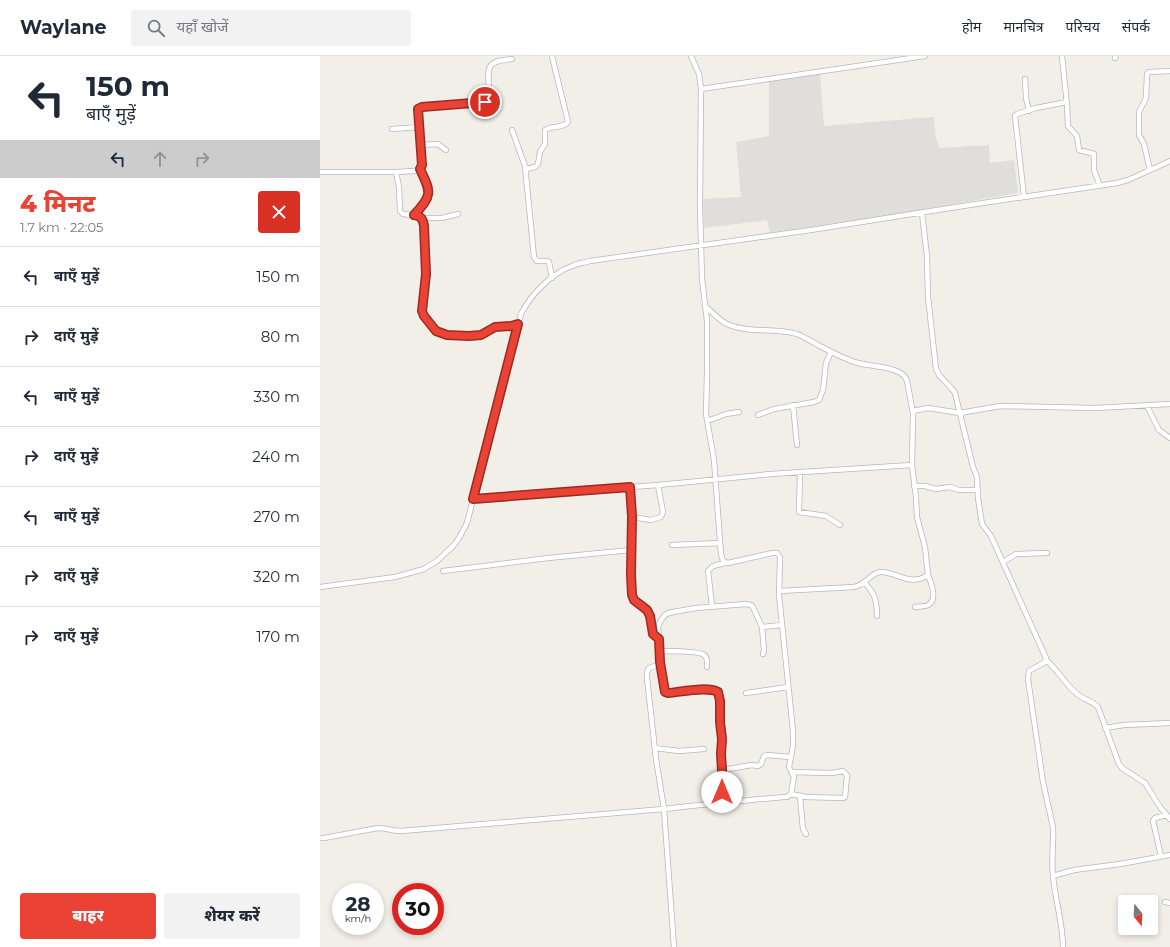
<!DOCTYPE html>
<html lang="hi">
<meta charset="utf-8">
<style>
:root{--surface:#fff;--page:#f2f2f3;--text:#1f2937;--muted:#747a83;--line:#e0e1e3;--accent:#ea4335}
body{margin:0;font-family:Montserrat,"Noto Sans Devanagari",sans-serif;background:var(--page);color:var(--text);height:100vh;display:flex;flex-direction:column;font-size:15px;white-space:nowrap}
*{box-sizing:border-box;margin:0}
p{font-size:13px;color:var(--muted)}
.icon{flex:none;width:22px;height:22px;fill:none;stroke:currentColor;stroke-width:2;stroke-linecap:round;stroke-linejoin:round}
.map{position:relative;flex:1;overflow:hidden}
.panel{display:flex;flex-direction:column;background:var(--surface);width:320px}
.panel>*{flex:none}
.banner{background:#fff;color:var(--text);overflow:hidden}
.needle{width:26px;rotate:162deg}
.tools{position:absolute;left:798px;top:839px;display:grid;gap:8px}
.tools a{display:grid;place-items:center;width:40px;height:40px;border-radius:4px;background:var(--surface);box-shadow:0 2px 6px #0003;font-size:20px}
.speed{position:absolute;left:12px;top:827px;display:flex;gap:8px;font-size:20px;font-weight:700;text-align:center}
.speed>*{display:grid;place-content:center;width:52px;height:52px;border-radius:50%;background:var(--surface);box-shadow:0 2px 6px #0003;line-height:1}
.speed small{font-size:10px;font-weight:400}
.speed .limit{border:6px solid #d22;background:#fff;color:#111}
.pin{position:absolute;display:grid;place-items:center;width:34px;height:34px;color:#fff;margin:-17px;border:2px solid #fff;border-radius:50%;box-shadow:0 1px 4px #0007}
.me{position:absolute;width:44px;margin:-22px;rotate:0deg;stroke-linejoin:round;filter:drop-shadow(0 0 3px #0008)}
.turn{display:flex;align-items:center;gap:14px;height:84px;padding:0 20px;font-size:18px}
.turn .icon{width:52px;height:52px;stroke-width:2.5}
.turn b{display:block;font-size:28px;line-height:34px}
.lanes{display:flex;align-items:center;height:38px;padding:0 20px;background:#0003;justify-content:center;gap:20px;direction:ltr}
.lanes .off{opacity:.35}
.round{display:grid;place-items:center;flex:none;width:42px;height:42px;border-radius:4px;background:var(--page)}
.summary{display:flex;align-items:center;justify-content:space-between;height:68px;padding:0 20px}
h1{font-size:24px;font-weight:800;line-height:30px;color:var(--accent)}
.action{display:flex;gap:8px;margin-top:auto;padding:8px 20px}
.action a{flex:1;height:46px;border-radius:4px;background:var(--accent);color:#fff;font-size:16px;font-weight:800;line-height:46px;text-align:center}
.action a+a{background:var(--page);color:var(--text)}
ul{padding:0;list-style:none}
li{display:flex;align-items:center;gap:12px;height:60px;padding:0 20px;border-top:1px solid var(--line)}
li div{flex:1}
li b{display:block;font-size:15px}
li em{font-style:normal}
header{display:flex;align-items:center;gap:24px;box-sizing:border-box;height:56px;padding:0 20px;background:var(--surface);border-bottom:1px solid var(--line)}
header strong{font-size:19px}
nav{display:flex;gap:22px;margin-inline-start:auto;font-size:14px}
.search{width:280px;height:36px;background:var(--page);display:flex;align-items:center;gap:10px;box-sizing:border-box;padding:0 14px;border-radius:4px;color:var(--muted);font-size:15px}
main{display:flex;flex:1;min-height:0}
.map>svg:first-child{display:block}
</style>
<header>
<strong>Waylane</strong>
<div class="search"><svg class="icon" aria-label="search" viewBox="0 0 24 24"><circle cx="10" cy="10" r="6"/><path d="M15 15l6 6"/></svg>यहाँ खोजें</div>
<nav><a>होम</a><a>मानचित्र</a><a>परिचय</a><a>संपर्क</a></nav>
</header>
<main>
<section class="panel">
<div class="banner">
<div class="turn"><svg class="icon" aria-label="left" viewBox="0 0 24 24"><path d="M17 20v-9H6M10 6l-5 5 5 5"/></svg><div><b>150 m</b>बाएँ मुड़ें</div></div>
<div class="lanes"><svg class="icon" aria-label="left" viewBox="0 0 24 24"><path d="M17 20v-9H6M10 6l-5 5 5 5"/></svg><svg class="icon off" aria-label="ahead" viewBox="0 0 24 24"><path d="M12 20V5M6 11l6-6 6 6"/></svg><svg class="icon off" aria-label="right" viewBox="0 0 24 24"><path d="M7 20v-9h11M14 6l5 5-5 5"/></svg></div>
</div>
<div class="summary"><div><h1>4 मिनट</h1><p>1.7 km · 22:05</p></div><a class="round" style="background:#d93025;color:#fff"><svg class="icon" aria-label="close" viewBox="0 0 24 24"><path d="M6 6l12 12M18 6L6 18"/></svg></a></div>
<ul>
<li><svg class="icon" aria-label="left" viewBox="0 0 24 24"><path d="M17 20v-9H6M10 6l-5 5 5 5"/></svg><div><b>बाएँ मुड़ें</b></div><em>150 m</em></li>
<li><svg class="icon" aria-label="right" viewBox="0 0 24 24"><path d="M7 20v-9h11M14 6l5 5-5 5"/></svg><div><b>दाएँ मुड़ें</b></div><em>80 m</em></li>
<li><svg class="icon" aria-label="left" viewBox="0 0 24 24"><path d="M17 20v-9H6M10 6l-5 5 5 5"/></svg><div><b>बाएँ मुड़ें</b></div><em>330 m</em></li>
<li><svg class="icon" aria-label="right" viewBox="0 0 24 24"><path d="M7 20v-9h11M14 6l5 5-5 5"/></svg><div><b>दाएँ मुड़ें</b></div><em>240 m</em></li>
<li><svg class="icon" aria-label="left" viewBox="0 0 24 24"><path d="M17 20v-9H6M10 6l-5 5 5 5"/></svg><div><b>बाएँ मुड़ें</b></div><em>270 m</em></li>
<li><svg class="icon" aria-label="right" viewBox="0 0 24 24"><path d="M7 20v-9h11M14 6l5 5-5 5"/></svg><div><b>दाएँ मुड़ें</b></div><em>320 m</em></li>
<li><svg class="icon" aria-label="right" viewBox="0 0 24 24"><path d="M7 20v-9h11M14 6l5 5-5 5"/></svg><div><b>दाएँ मुड़ें</b></div><em>170 m</em></li>
</ul>
<div class="action"><a>बाहर</a><a>शेयर करें</a></div>
</section>
<div class="map">
<svg width="850" height="891" viewBox="0 0 850 891">
<rect width="100%" height="100%" fill="#f1efe8"/>
<!-- industrial -->
<path fill="#e0deda" d="M500,18L504,70L614,61L616,83L620,92L669,89L670,107L694,104L698,137L569,159L450,177L447,164L384,172L383,143L421,141L416,86L449,80V25Z"/>
<g fill="none" stroke-linecap="round" stroke-linejoin="round">
<defs>
<path id="street" d="M742,0L747,49L748,70L757,80L759,94L774,98V114L780,130
M795,2L796,0
M705,23L706,42L709,55
M381,33L605,0
M72,73L99,71
M192,74L205,110L214,201L217,205H227L229,206L232,222
M100,89L118,88L126,94
M206,113L215,111L218,108L220,96L225,88V74C232,69 242,73 248,66L232,0
M830,114L824,88L819,79V56L826,42L827,18L829,16L850,15
M0,116H76L94,115L100,113L102,109L97,57L98,52L160,46L168,44C170,40 169,37 169,32C167,9 168,5 192,3
M76,116L79,131L80,155L83,158L100,160L104,166L106,211L102,255L104,260L116,275L121,278L133,280H149L161,279L175,271L191,270L198,268
M704,141L695,60L697,58L716,52L747,46
M604,156L602,157L607,200L608,241L616,313L619,319L632,333L635,337L653,411L657,421L658,442L662,468L671,480L726,602L725,606L709,615L708,623L723,726L733,771C734,787 731,804 733,820C735,844 743,867 743,891
M94,159C113,139 111,136 100,113
M102,162H122L138,158
M385,250C392,256 399,264 407,268C429,278 454,271 477,278C484,281 491,285 498,289C511,296 524,303 538,307C549,310 574,311 582,318C585,320 586,322 587,325L593,357L592,409L596,441L597,461L605,491L608,519C590,531 577,516 561,516C551,516 546,529 534,531L459,535
M473,349L477,389
M827,350L839,374L850,382
M593,355L608,352L640,357L680,350L775,352L850,348
M438,359L454,353L494,346L499,344L503,334L506,307L511,296
M387,365L406,358L419,356
M480,417L479,456L506,460L520,469
M594,430H605L616,433L630,431L639,434H657
M311,431L312,460L311,517L312,539L314,543L329,557L331,563L333,578L339,583
M153,443L338,429L451,418L592,409
M312,461L331,464L341,461L343,456L338,429
M352,489L400,487
M683,506L696,498L727,497
M123,515L228,502L311,494
M544,526C555,538 557,544 557,560
M0,531L75,521L104,513L117,505L133,490L139,482L147,467L201,258C211,238 231,218 252,210C258,207 264,207 270,205L491,174L630,152L797,127L808,124L850,105
M392,550L388,515L393,510L405,507
M595,551C599,550 605,551 608,549C618,544 611,526 608,519
M442,571L444,594L443,598
M340,595C347,595 380,595 384,599C388,601 387,607 387,611
M726,604C738,614 745,628 757,638C763,643 772,645 778,651L799,708L802,712L825,727L840,751L850,763
M341,606L344,633L346,637C361,639 385,628 398,636L400,645L401,666L403,683L401,698L402,714V747
M426,637L468,631
M785,672L804,669L850,667
M335,692L359,695L384,693
M402,714L432,709L438,710L441,708L444,700L447,699L471,701
M471,738L486,741L523,742L525,741L527,719L523,715L512,717L471,716
M480,740L483,773L486,778
M0,782H4L58,772C66,772 73,775 81,775L344,753C384,748 423,745 463,741H467L471,738L474,721L469,711L473,690V675L459,539L460,501L457,497H452L408,507L403,505L401,498L394,404L386,358L387,317V265L382,223L380,151L381,33L379,18L371,0
M841,800L833,765L835,762L847,759
M733,820L754,814L800,808L850,799
M845,846L850,847
M354,891L344,753L336,703L327,622V616L329,612L338,609L341,606L338,571L341,564L346,558L353,556L376,552L426,548L431,549L433,551L441,569L442,571L462,569"/>
</defs>
<!-- street casing -->
<use href="#street" stroke="#b5b8bc" stroke-width="6"/>
<!-- street -->
<use href="#street" stroke="#fff" stroke-width="4.5"/>
</g>
<g fill="none" stroke-linecap="round" stroke-linejoin="round">
<defs>
<path id="route" d="M165,46L102,51L98,53L102,109L100,113C111,136 113,139 94,159C101,160 103,163 104,170L106,218L102,255L104,260L116,275L127,279L149,280L161,279L175,271L191,270L198,268L153,443L310,431L312,460L311,518L312,539L314,544L327,554L330,560L333,578L339,583L340,606L345,636L348,637C361,636 387,630 398,636L400,645V666L402,683L401,698L402,714V736"/>
</defs>
<!-- route casing -->
<use href="#route" stroke="#982c22" stroke-width="10"/>
<!-- route -->
<use href="#route" stroke="#ea4335" stroke-width="7"/>
</g>
</svg>
<div class="tools">
<a><svg class="needle" viewBox="-14 -14 28 28"><path d="M0-13l5 13h-10z" fill="#e53935"/><path d="M0 13l5-13h-10z" fill="#747a83"/></svg></a>
</div>
<div class="speed"><div>28<small>km/h</small></div><div class="limit">30</div></div>
<div class="pin" style="left:165px;top:46px;background:#d93025"><svg class="icon" aria-label="arrive" viewBox="0 0 24 24"><path d="M6 21V4h12l-3 4 3 4H6"/></svg></div>
<svg class="me" style="left:402px;top:736px" viewBox="-20 -20 40 40"><circle r="19" fill="#fff"/><path d="M0-13L10 11 0 6-10 11z" fill="#ea4335"/></svg>
</div>
</main>
